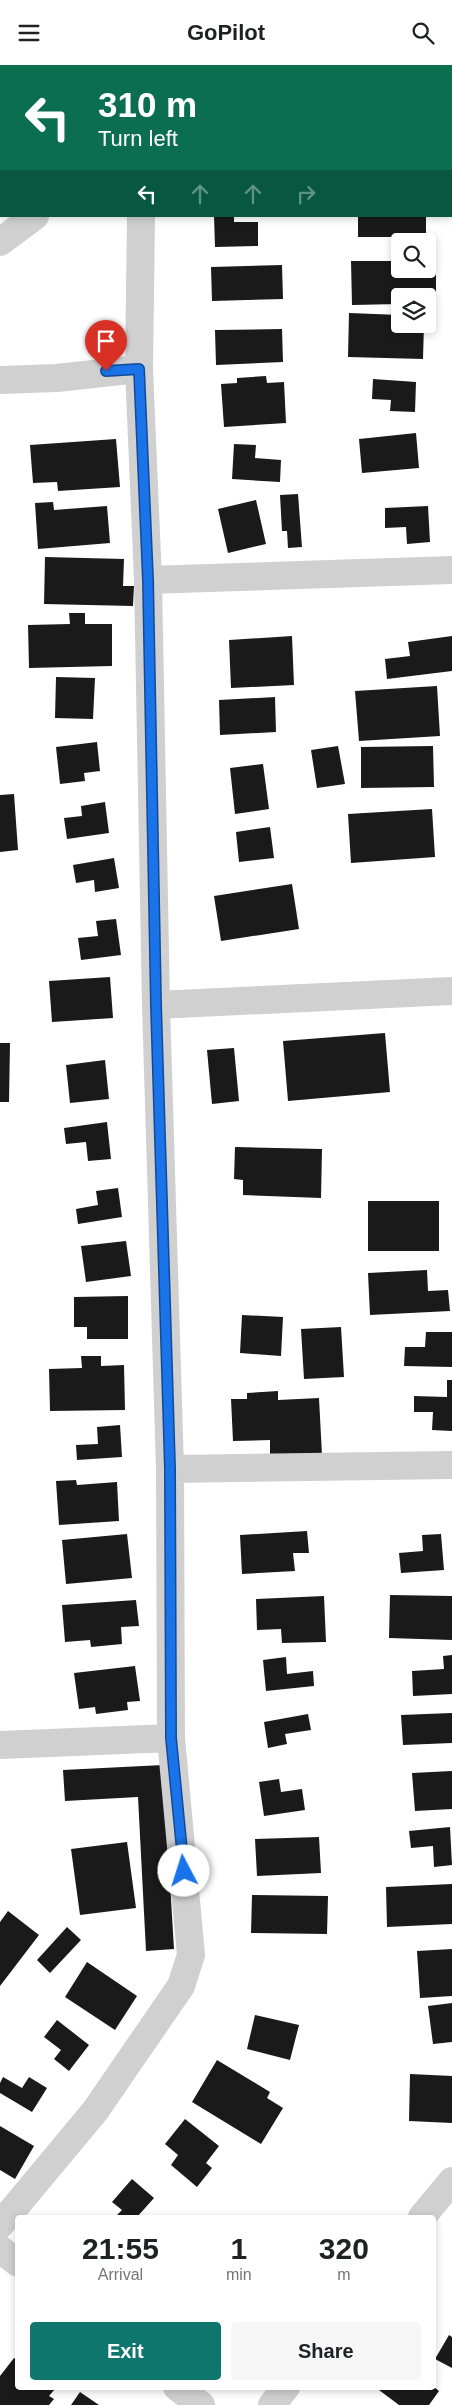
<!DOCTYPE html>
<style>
:root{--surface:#fff;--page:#f6f6f6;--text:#202124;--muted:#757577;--accent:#0f766e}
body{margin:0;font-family:Arial,sans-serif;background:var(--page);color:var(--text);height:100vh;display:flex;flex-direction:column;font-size:19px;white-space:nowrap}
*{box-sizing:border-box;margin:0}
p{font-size:16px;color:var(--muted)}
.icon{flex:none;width:28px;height:28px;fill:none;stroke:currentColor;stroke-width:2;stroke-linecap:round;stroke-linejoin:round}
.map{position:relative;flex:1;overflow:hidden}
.details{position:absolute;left:15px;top:2150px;width:421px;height:175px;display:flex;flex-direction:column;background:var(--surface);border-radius:5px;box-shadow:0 2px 8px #0003}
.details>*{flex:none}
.banner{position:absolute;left:0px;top:0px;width:452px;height:152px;box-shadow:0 2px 8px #0003;background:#0b6e4f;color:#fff;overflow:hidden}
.fabs{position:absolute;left:391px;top:168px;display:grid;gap:10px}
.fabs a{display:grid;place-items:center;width:45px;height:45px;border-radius:5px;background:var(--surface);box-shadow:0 2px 8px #0003;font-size:25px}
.pin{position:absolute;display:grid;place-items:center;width:42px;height:42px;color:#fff;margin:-51px -21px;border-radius:50% 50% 50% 0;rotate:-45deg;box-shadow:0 0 5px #0007}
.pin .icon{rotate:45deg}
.me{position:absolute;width:55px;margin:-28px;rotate:355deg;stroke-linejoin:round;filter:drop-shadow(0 0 4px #0008)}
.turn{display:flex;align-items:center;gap:18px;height:105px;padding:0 15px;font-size:22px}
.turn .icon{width:65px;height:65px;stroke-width:2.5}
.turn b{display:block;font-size:35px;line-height:42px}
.lanes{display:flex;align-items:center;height:48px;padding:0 15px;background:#0003;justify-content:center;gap:25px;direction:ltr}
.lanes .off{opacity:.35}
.eta{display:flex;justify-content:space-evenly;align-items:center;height:85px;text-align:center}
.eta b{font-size:30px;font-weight:700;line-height:35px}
.button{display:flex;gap:10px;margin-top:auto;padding:10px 15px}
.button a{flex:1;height:58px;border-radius:5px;background:var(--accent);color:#fff;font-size:20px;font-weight:700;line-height:58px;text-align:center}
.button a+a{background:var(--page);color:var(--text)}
header{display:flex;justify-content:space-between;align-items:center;height:65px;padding:0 15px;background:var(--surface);font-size:22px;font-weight:700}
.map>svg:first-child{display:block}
</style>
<header><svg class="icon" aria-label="menu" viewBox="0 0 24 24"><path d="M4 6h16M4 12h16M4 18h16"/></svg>GoPilot<svg class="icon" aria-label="search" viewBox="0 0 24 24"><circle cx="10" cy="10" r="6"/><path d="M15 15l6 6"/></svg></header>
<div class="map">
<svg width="452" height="2340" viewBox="0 0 452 2340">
<rect width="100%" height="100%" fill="#fff"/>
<!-- building -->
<path fill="#1a1a1a" d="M214,151H234V157H258V181L215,182Z
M358,151H426V172H358Z
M428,195H436V238H428V231H400V239L352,240L351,196H400V204H428Z
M282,200L283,234L212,236L211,202Z
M349,248L400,250V259H424L423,294L348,292Z
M282,264L283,297L216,300L215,265Z
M266,311L267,318L284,317L286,358L224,362L221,319L237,318V313Z
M373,314L416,317L415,347L390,346L391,335L372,334Z
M416,368L419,403L362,408L359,374Z
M116,374L120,422L58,426L57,417L33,418L30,380Z
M234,379L256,380L255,393L281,395L280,417L232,414Z
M298,429L302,482L288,483L287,466H282L280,430Z
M256,435L266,479L228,488L218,444Z
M53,437L54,445L107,441L110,478L38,484L35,438Z
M428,441L430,477L407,479L406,462L385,463V443Z
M45,492L124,494L123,521H134L133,541L44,539Z
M69,548H85V559H112V601L29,603L28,560L70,559Z
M292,571L294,620L231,623L229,575Z
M452,571V606L387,614L385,594L410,591L408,577Z
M56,612L95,613L93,654L55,653Z
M437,621L440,671L359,676L355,626Z
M275,632L276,667L220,670L219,635Z
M97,677L100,706L84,708L85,716L60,719L56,682Z
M338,681L345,719L317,723L311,685Z
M433,681L434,722L361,723V682Z
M263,699L269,744L235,749L230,703Z
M14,729L18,785L0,787V730Z
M105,737L109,768L67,774L64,753L82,751L81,741Z
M432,744L435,792L351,798L348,749Z
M270,762L274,793L239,797L236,767Z
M114,793L119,823L95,827L94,815L76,818L73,800Z
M292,819L299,864L221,876L214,831Z
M116,854L121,890L81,895L78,873L98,871L96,856Z
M110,912L113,953L52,957L49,916Z
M385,968L390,1027L288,1036L283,976Z
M0,978H10L9,1037H0Z
M234,983L239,1036L212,1039L207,985Z
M105,995L109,1034L70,1038L66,1000Z
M107,1057L111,1094L88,1096L86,1077L66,1079L64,1063Z
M235,1082L322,1084L321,1133L243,1130V1115L234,1114Z
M118,1123L122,1152L78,1159L76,1144L98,1140L96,1126Z
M368,1136H439V1186H368Z
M126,1176L131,1211L86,1217L81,1181Z
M427,1205L428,1226L448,1225L450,1246L370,1250L368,1208Z
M128,1231V1274H87V1262H74V1232Z
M242,1250L283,1252L281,1291L240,1288Z
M341,1262L344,1312L304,1314L301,1264Z
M426,1267H452V1302L404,1301L405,1282H425Z
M81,1291H101V1301L124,1300L125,1345L50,1346L49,1304L82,1303Z
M447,1315H452V1366L432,1365L433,1347H414V1331L447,1332Z
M278,1326V1335L319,1333L322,1390L270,1392V1375L233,1376L231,1334H247V1328Z
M120,1360L122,1392L77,1395L76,1380L98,1379L97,1362Z
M76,1415L77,1420L117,1417L119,1456L59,1460L56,1416Z
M307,1466L309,1488H293L295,1506L242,1509L240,1470Z
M127,1469L132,1513L66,1519L62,1475Z
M441,1469L444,1505L401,1508L399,1488L423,1486L422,1470Z
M390,1530L452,1531V1575L389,1573Z
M324,1531L326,1577L282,1578L281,1564L257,1565L256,1534Z
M136,1535L139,1561L121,1562L122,1579L91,1582L90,1575L65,1577L62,1540Z
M452,1590V1629L413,1631L412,1606L444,1604L443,1591Z
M286,1592L287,1609L313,1606L314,1621L266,1626L263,1595Z
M135,1601L140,1636L127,1637L128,1645L96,1649L95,1642L79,1644L74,1608Z
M452,1648V1678L403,1680L401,1650Z
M308,1649L311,1665L285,1669L287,1679L268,1683L264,1657Z
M163,1700L174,1884L146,1886L138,1732L65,1736L63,1705Z
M452,1706V1744L415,1746L412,1708Z
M279,1714L281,1727L302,1724L305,1745L264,1751L259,1717Z
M450,1762L452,1800L434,1802L433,1781L411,1783L409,1766Z
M319,1772L321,1808L257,1811L255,1774Z
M127,1777L136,1843L80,1850L71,1784Z
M452,1819V1859L387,1862L386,1822Z
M252,1830L328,1831L327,1869L251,1868Z
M8,1846L39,1870L0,1921V1857Z
M67,1862L81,1875L50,1908L37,1895Z
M452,1884V1931L420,1933L417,1886Z
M87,1897L137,1931L115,1965L65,1932Z
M452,1938V1977L433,1979L428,1941Z
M255,1950L299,1960L290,1995L247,1984Z
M57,1955L89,1980L69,2006L54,1994L61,1985L44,1972Z
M217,1995L270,2027L267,2033L283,2043L261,2079L192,2037Z
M410,2009L452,2011V2058L409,2056Z
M3,2012L22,2023L29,2012L47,2023L32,2047L0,2028V2018Z
M185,2054L219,2081L206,2098L212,2103L197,2122L171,2100L178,2090L165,2079Z
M0,2061L34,2081L15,2114L0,2105Z
M132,2114L154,2133L137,2152H115L122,2145L112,2137Z
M449,2270L452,2272V2303L435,2294Z
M14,2293L18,2295V2322H53L55,2324L49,2331L54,2334L49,2340H0V2311Z
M375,2322H434L439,2326L429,2340H399Z
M80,2327L99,2340H71Z"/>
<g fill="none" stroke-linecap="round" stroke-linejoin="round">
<!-- street -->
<path stroke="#d0d0d0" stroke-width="28" d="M85,0L86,1
M141,151L139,304L148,515L156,940L170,1404L171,1673
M0,177L35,151
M0,315L57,313L139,304
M148,515L452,505
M156,940L452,926
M170,1404L452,1400
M0,1680L171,1673L191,1890L181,1921L95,2046L0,2160
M422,2152L452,2116
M0,2184L18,2198
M177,2322L201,2340
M272,2340L286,2322"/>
</g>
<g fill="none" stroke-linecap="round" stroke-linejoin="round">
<defs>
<path id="route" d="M106,306L139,304L148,515L156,940L170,1404L171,1673L184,1806"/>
</defs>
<!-- route casing -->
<use href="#route" stroke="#114b97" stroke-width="12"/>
<!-- route -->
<use href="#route" stroke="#1a73e8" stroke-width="9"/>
</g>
</svg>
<div class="fabs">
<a><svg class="icon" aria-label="search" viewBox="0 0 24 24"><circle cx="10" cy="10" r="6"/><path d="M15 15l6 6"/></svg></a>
<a><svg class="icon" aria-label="layers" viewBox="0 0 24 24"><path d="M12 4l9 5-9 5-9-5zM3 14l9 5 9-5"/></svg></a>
</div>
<div class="pin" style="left:106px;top:306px;background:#d93025"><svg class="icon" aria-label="arrive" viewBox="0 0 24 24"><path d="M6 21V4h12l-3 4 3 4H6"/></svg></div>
<svg class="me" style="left:184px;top:1806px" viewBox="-20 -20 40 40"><circle r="19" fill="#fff"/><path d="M0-13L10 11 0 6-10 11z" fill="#1a73e8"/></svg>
<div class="banner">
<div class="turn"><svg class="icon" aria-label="left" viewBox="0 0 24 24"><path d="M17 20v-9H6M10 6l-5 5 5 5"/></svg><div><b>310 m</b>Turn left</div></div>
<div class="lanes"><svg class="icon" aria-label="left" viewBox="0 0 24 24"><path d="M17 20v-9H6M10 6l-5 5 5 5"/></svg><svg class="icon off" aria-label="ahead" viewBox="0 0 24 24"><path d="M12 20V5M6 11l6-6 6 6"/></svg><svg class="icon off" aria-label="ahead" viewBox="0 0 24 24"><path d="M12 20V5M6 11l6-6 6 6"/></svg><svg class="icon off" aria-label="right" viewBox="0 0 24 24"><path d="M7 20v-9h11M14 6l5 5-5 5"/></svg></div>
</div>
<section class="details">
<div class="eta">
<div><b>21:55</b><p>Arrival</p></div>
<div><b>1</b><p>min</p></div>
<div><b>320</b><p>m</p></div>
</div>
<div class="button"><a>Exit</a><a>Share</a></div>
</section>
</div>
